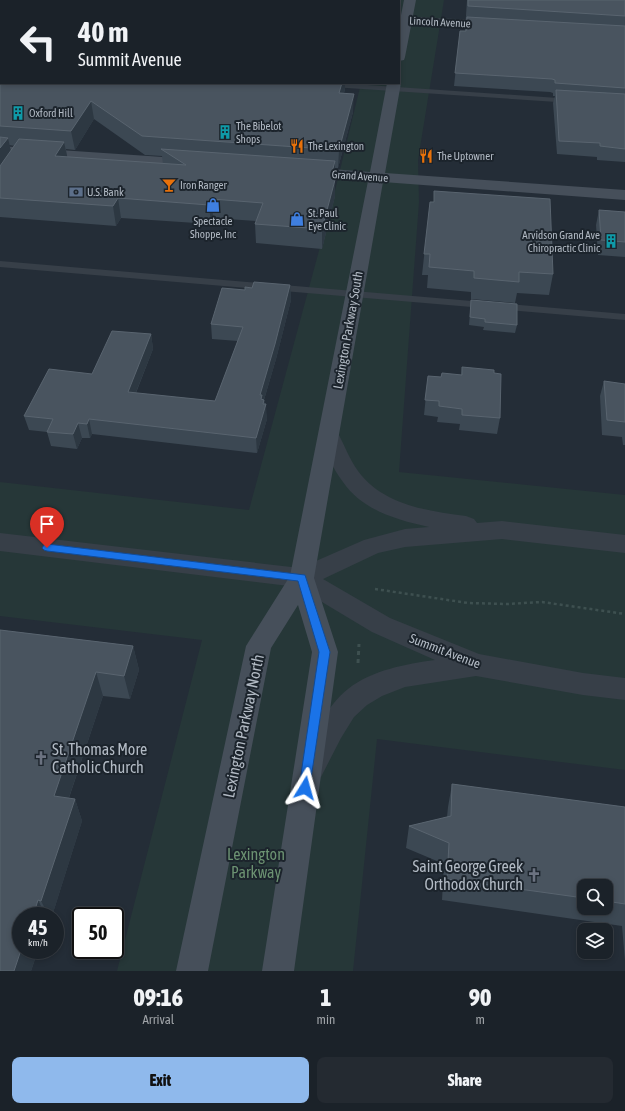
<!DOCTYPE html>
<style>
:root{--surface:#1b2229;--page:#242a31;--text:#f1f3f6;--muted:#a0a4a8;--line:#393f46;--accent:#8fb9ec}
body{margin:0;font-family:"Asap Condensed",sans-serif;background:var(--page);color:var(--text);height:100vh;display:flex;flex-direction:column;font-size:15px;white-space:nowrap}
*{box-sizing:border-box;margin:0}
p{font-size:13px;color:var(--muted)}
.icon{flex:none;width:22px;height:22px;fill:none;stroke:currentColor;stroke-width:2;stroke-linecap:round;stroke-linejoin:round}
.map{position:relative;height:971px;overflow:hidden}
.side{display:flex;flex-direction:column;background:var(--surface);flex:1}
.side>*{flex:none}
.guide{position:absolute;left:0px;top:0px;width:400px;height:84px;box-shadow:0 2px 6px #0003,0 0 0 1px var(--line);background:#1b2229;color:var(--text);overflow:hidden}
.fabs{position:absolute;left:577px;top:879px;display:grid;gap:8px}
.fabs a{display:grid;place-items:center;width:36px;height:36px;border-radius:8px;background:var(--surface);box-shadow:0 2px 6px #0003,0 0 0 1px var(--line);font-size:20px}
.speed{position:absolute;left:12px;top:907px;display:flex;gap:8px;font-size:20px;font-weight:700;text-align:center}
.speed>*{display:grid;place-content:center;width:52px;height:52px;border-radius:50%;background:var(--surface);box-shadow:0 2px 6px #0003,0 0 0 1px var(--line);line-height:1}
.speed small{font-size:10px;font-weight:400}
.speed .limit{border:2px solid #111;border-radius:6px;background:#fff;color:#111}
.pin{position:absolute;display:grid;place-items:center;width:34px;height:34px;color:#fff;margin:-41px -17px;border-radius:50% 50% 50% 0;rotate:-45deg;box-shadow:0 0 4px #0007}
.pin .icon{rotate:45deg}
.me{position:absolute;width:44px;margin:-22px;rotate:8deg;stroke-linejoin:round;filter:drop-shadow(0 0 3px #0008)}
.turn{display:flex;align-items:center;gap:14px;height:84px;padding:0 12px;font-size:18px}
.turn .icon{width:52px;height:52px;stroke-width:2.5}
.turn b{display:block;font-size:28px;line-height:34px}
.eta{display:flex;justify-content:space-evenly;align-items:center;height:68px;text-align:center}
.eta b{font-size:24px;font-weight:800;line-height:28px}
.primary-button{display:flex;gap:8px;margin-top:auto;padding:8px 12px}
.primary-button a{flex:1;height:46px;border-radius:8px;background:var(--accent);color:#111;font-size:16px;font-weight:800;line-height:46px;text-align:center}
.primary-button a+a{background:var(--page);color:var(--text)}
.map>svg:first-child{display:block}
</style>
<div class="map">
<svg width="625" height="971" viewBox="0 0 625 971">
<rect width="100%" height="100%" fill="#242d37"/>
<!-- green -->
<path fill="#263738" d="M378,0H444L418,160L419,202L399,472L625,495V770L377,739L353,971H117L202,640L0,616V482L249,510L334,195L361,83H399V1Z"/>
<g fill="none" stroke-linecap="round" stroke-linejoin="round">
<!-- path-far1 -->
<path stroke="#3e5050" stroke-width="2.5" stroke-dasharray="3 3" stroke-linecap="butt" d="M375,589L468,603L507,604L542,602L625,614"/>
<!-- path -->
<path stroke="#3e5050" stroke-width="3" stroke-dasharray="4 4" stroke-linecap="butt" d="M358,663L359,644"/>
<!-- service -->
<path fill="#373f48" fill-rule="evenodd" d="M298,83H338L572,99L576,101L572,103L302,85Z
M0,261L625,314V320L0,267Z"/>
<!-- minor -->
<path fill="#373f48" fill-rule="evenodd" d="M399,16L496,21L500,22L502,25L500,28L496,29L399,24Z"/>
<!-- tertiary -->
<path fill="#373f48" fill-rule="evenodd" d="M329,428L336,430C344,443 349,459 358,471C383,505 427,511 466,516L474,519L477,523L502,521L625,535V553L502,539L405,547L378,553L323,579L390,618L479,654L583,673L625,678V700L583,695L476,676L405,687L382,696L367,705L354,717L341,738L321,777L311,781L301,777L297,768C309,742 326,706 348,689C372,670 406,664 435,660L372,632L297,587L0,551V533L300,568L364,540L405,529L429,527C397,520 362,510 343,482C332,468 326,451 319,435L322,430Z"/>
<!-- secondary -->
<path fill="#464f5a" fill-rule="evenodd" d="M404,0H416L405,57L404,60L399,61V25Z
M399,81L401,83L385,173L625,190V200L383,182L314,578L338,652L294,971H262L312,652L298,605L271,648L208,971H176L246,646L290,576L368,181L305,177L300,175L297,172L300,169L305,167L370,172L387,83H399Z
M0,146L193,159L198,161L201,164L198,167L193,169L0,154Z"/>
</g>
<!-- wall -->
<path fill="#3c4853" fill-rule="evenodd" d="M0,0L1,83H345V89L344,93L353,112L338,168H335V196L322,249L256,243L255,224L256,221L213,218L211,224L121,218L116,226L0,217ZM94,119L145,155L162,156L163,164L67,157L66,149L75,150ZM9,145L15,146L11,151Z
M467,0H625V162L597,160V157L557,154L553,103L555,96H553V93L550,92L454,86L460,31H465Z
M430,202L553,274L549,295L517,293L515,303L471,299V292L427,288L428,275H422Z
M599,210L625,212V257L598,255L596,225Z
M290,285L291,300L276,359L264,400L267,419L257,453L92,434L90,438H82L77,449L51,446L47,432L29,430L24,416L92,374L151,334L153,349L136,393L215,401L238,341L212,339L211,324L245,290L252,288Z
M471,300L517,325L515,333L483,330L484,327L469,325Z
M462,367L494,373L500,418L497,434L459,430L460,424L437,422L438,417L424,415L428,376L441,377L461,375Z
M604,381L625,384V445H623L622,437L602,435L600,396Z
M0,630L133,646L139,670L130,699L103,696L69,798L75,799L82,821L52,916H21V950H38L31,971H0Z
M452,784L625,807V961L622,926L442,900L444,864L406,848L409,826L447,817L448,807ZM584,886H606V908H584Z"/>
<!-- shaded-wall -->
<path fill="#2d3842" d="M342,83H345V89L339,111V93Z
M354,94L353,112L338,168L339,150Z
M91,101L94,119L75,150L71,131Z
M8,138L12,156L0,173V148Z
M64,142L68,160L55,156Z
M335,161V196L322,249V229L331,176Z
M118,198L121,218L116,226L113,206Z
M212,199L213,218L211,224L209,205Z
M290,285L291,300L276,359L263,403L264,400L265,410L266,404L267,419L257,453L256,438L260,395Z
M151,334L153,349L130,407L128,392Z
M89,419L92,434L90,438L87,424Z
M78,423L82,438L77,449L73,434Z
M133,646L139,670L130,699L124,676Z
M96,672L103,696L62,818L54,796Z
M75,799L82,821L52,916H49L41,901Z
M38,900L46,916H33Z
M21,950H38L31,971H14Z"/>
<!-- building -->
<path fill="#49545f" stroke="#59646f" d="M0,0H364L363,1H1V83H342L339,93L354,94L339,150L142,136L91,101L71,131L0,126Z
M468,0H625V16L468,6Z
M467,17L625,26V88L555,83V80L552,79L455,73L460,31H466Z
M556,90L625,94V149L600,146V143L559,141Z
M0,137L8,138L0,148Z
M19,139L64,142L55,156L186,165L161,149L335,161L331,176H336L322,229L255,224L263,203L212,199L209,205L118,198L113,206L0,198V166Z
M434,191L550,199L553,274L519,272V282L474,278V271L429,267L430,254H424L430,202H434Z
M599,210L625,212V242L601,240Z
M254,282L290,285L275,344L260,395H262L261,399L264,400L263,404H266L256,438L89,419L87,424L78,423L73,434L47,432L53,419L24,416L49,369L92,374L112,331L151,334L128,392L215,401L243,327L211,324L222,288L245,290V287L252,288Z
M471,300L517,304V325L485,322V319L470,317Z
M462,367L494,370V373L501,374L500,418L462,415V409L439,406V401L425,400L428,376L441,377L442,373L462,375Z
M604,381L625,384V422L607,420Z
M0,630L133,646L124,676L96,672L54,796L75,799L41,901L38,900L33,916H21V950L14,971H0Z
M452,784L625,807V904L606,901V886H584V898L447,879L449,843L409,826L451,816Z"/>
<!-- route -->
<path fill="#1a73e8" stroke="#114b97" d="M47,544L305,575L330,652L309,792L305,794L301,792L299,788L319,652L298,581L47,551L44,550L42,548L44,545Z"/>
<!-- icons -->
<defs>
<symbol id="building-bare" viewBox="-9 -9 18 18"><path d="M-4-6H4V6H1V3H-1V6H-4ZM-2.5-4.3h1.7v1.8h-1.7ZM.8-4.3h1.7v1.8H.8ZM-2.5-1h1.7V.8h-1.7ZM.8-1h1.7V.8H.8Z" fill="#0f9aa8" stroke="#1c242c" stroke-width="2.5" paint-order="stroke"/></symbol>
<symbol id="restaurant-bare" viewBox="-9 -9 18 18"><path d="M-5-6h1v4h1v-4h1v4h1v-4h1v5L-1.5 .5V6h-2V.5L-5-1ZM5-6V6H3V1.5H1.5Q1.5-4 5-6Z" fill="#e8710a" stroke="#1c242c" stroke-width="2.5" paint-order="stroke"/></symbol>
<symbol id="bar-bare" viewBox="-9 -9 18 18"><path d="M-6-5H6L.8 .8V4.5H3.5V6h-7V4.5H-.8V.8Z" fill="#e8710a" stroke="#1c242c" stroke-width="2.5" paint-order="stroke"/></symbol>
<symbol id="bank-bare" viewBox="-9 -9 18 18"><path d="M-6-4H6V4H-6ZM0-2.3a2.3 2.3 0 1 0 0 4.6a2.3 2.3 0 1 0 0-4.6Z" fill="#5c6f8a" stroke="#1c242c" stroke-width="2.5" paint-order="stroke"/></symbol>
<symbol id="shop-bare" viewBox="-9 -9 18 18"><path d="M-5-2.5h2.3a2.7 3.5 0 0 1 5.4 0H5L5.5 6h-11ZM-1.5-2.5h3a1.5 2.3 0 0 0-3 0Z" fill="#3f7fe0" stroke="#1c242c" stroke-width="2.5" paint-order="stroke"/></symbol>
<symbol id="church-bare" viewBox="-9 -9 18 18"><path d="M-1.2-6h2.4v3.5h3.3v2.4h-3.3V6h-2.4V-.1h-3.3v-2.4h3.3Z" fill="#6b7280" stroke="#1c242c" stroke-width="2.5" paint-order="stroke"/></symbol>
</defs>
<g fill-rule="evenodd">
<use href="#building-bare" x="8" y="103" width="20" height="20"/>
<use href="#building-bare" x="215" y="122" width="20" height="20"/>
<use href="#restaurant-bare" x="287" y="136" width="20" height="20"/>
<use href="#restaurant-bare" x="416" y="146" width="20" height="20"/>
<use href="#bar-bare" x="159" y="175" width="20" height="20"/>
<use href="#bank-bare" x="66" y="182" width="20" height="20"/>
<use href="#shop-bare" x="203" y="195" width="20" height="20"/>
<use href="#shop-bare" x="287" y="209" width="20" height="20"/>
<use href="#building-bare" x="601" y="231" width="20" height="20"/>
<use href="#church-bare" x="31" y="748" width="20" height="20"/>
<use href="#church-bare" x="524" y="865" width="20" height="20"/>
</g>
<g text-anchor="middle" dominant-baseline="central" stroke-width="4" stroke-linejoin="round" paint-order="stroke">
<!-- far-street labels -->
<g font-size="11" fill="#b2bac4" stroke="#1c242c">
<text transform="translate(440 22) rotate(3)">Lincoln Avenue</text>
<text transform="translate(360 176) rotate(4)">Grand Avenue</text>
</g>
<!-- far-poi labels -->
<g font-size="11" fill="#b2bac4" stroke="#1c242c" text-anchor="start">
<text x="29" y="113">Oxford Hill</text>
<text x="236" y="126">The Bibelot<tspan x="236" dy="13">Shops</tspan></text>
<text x="308" y="146">The Lexington</text>
<text x="437" y="156">The Uptowner</text>
<text x="180" y="185">Iron Ranger</text>
<text x="87" y="192">U.S. Bank</text>
<text x="308" y="213">St. Paul<tspan x="308" dy="13">Eye Clinic</tspan></text>
<text x="213" y="221" text-anchor="middle">Spectacle<tspan x="213" dy="13">Shoppe, Inc</tspan></text>
<text x="600" y="235" text-anchor="end">Arvidson Grand Ave<tspan x="600" dy="13">Chiropractic Clinic</tspan></text>
</g>
<!-- street labels -->
<g font-size="13" fill="#b2bac4" stroke="#1c242c">
<text transform="translate(348 330) rotate(-80)">Lexington Parkway South</text>
<text transform="translate(445 651) rotate(21)">Summit Avenue</text>
</g>
<!-- near-street labels -->
<g font-size="16" fill="#b2bac4" stroke="#1c242c">
<text transform="translate(243 726) rotate(-78)">Lexington Parkway North</text>
</g>
<!-- near-poi labels -->
<g font-size="16" fill="#b2bac4" stroke="#1c242c" text-anchor="start">
<text x="52" y="749">St. Thomas More<tspan x="52" dy="18">Catholic Church</tspan></text>
<text x="523" y="866" text-anchor="end">Saint George Greek<tspan x="523" dy="18">Orthodox Church</tspan></text>
</g>
<!-- near-park labels -->
<g font-size="16" fill="#6c9272" stroke="#1c242c">
<text x="256" y="854">Lexington<tspan x="256" dy="18">Parkway</tspan></text>
</g>
</g>
</svg>
<div class="fabs">
<a><svg class="icon" aria-label="search" viewBox="0 0 24 24"><circle cx="10" cy="10" r="6"/><path d="M15 15l6 6"/></svg></a>
<a><svg class="icon" aria-label="layers" viewBox="0 0 24 24"><path d="M12 4l9 5-9 5-9-5zM3 14l9 5 9-5"/></svg></a>
</div>
<div class="speed"><div>45<small>km/h</small></div><div class="limit">50</div></div>
<div class="pin" style="left:47px;top:548px;background:#d93025"><svg class="icon" aria-label="arrive" viewBox="0 0 24 24"><path d="M6 21V4h12l-3 4 3 4H6"/></svg></div>
<svg class="me" style="left:305px;top:788px" viewBox="-20 -20 40 40"><path d="M0-17L14 15 0 8-14 15z" fill="#1a73e8" stroke="#fff" stroke-width="4"/></svg>
<div class="guide">
<div class="turn"><svg class="icon" aria-label="left" viewBox="0 0 24 24"><path d="M17 20v-9H6M10 6l-5 5 5 5"/></svg><div><b>40 m</b>Summit Avenue</div></div>
</div>
</div>
<section class="side">
<div class="eta">
<div><b>09:16</b><p>Arrival</p></div>
<div><b>1</b><p>min</p></div>
<div><b>90</b><p>m</p></div>
</div>
<div class="primary-button"><a>Exit</a><a>Share</a></div>
</section>
